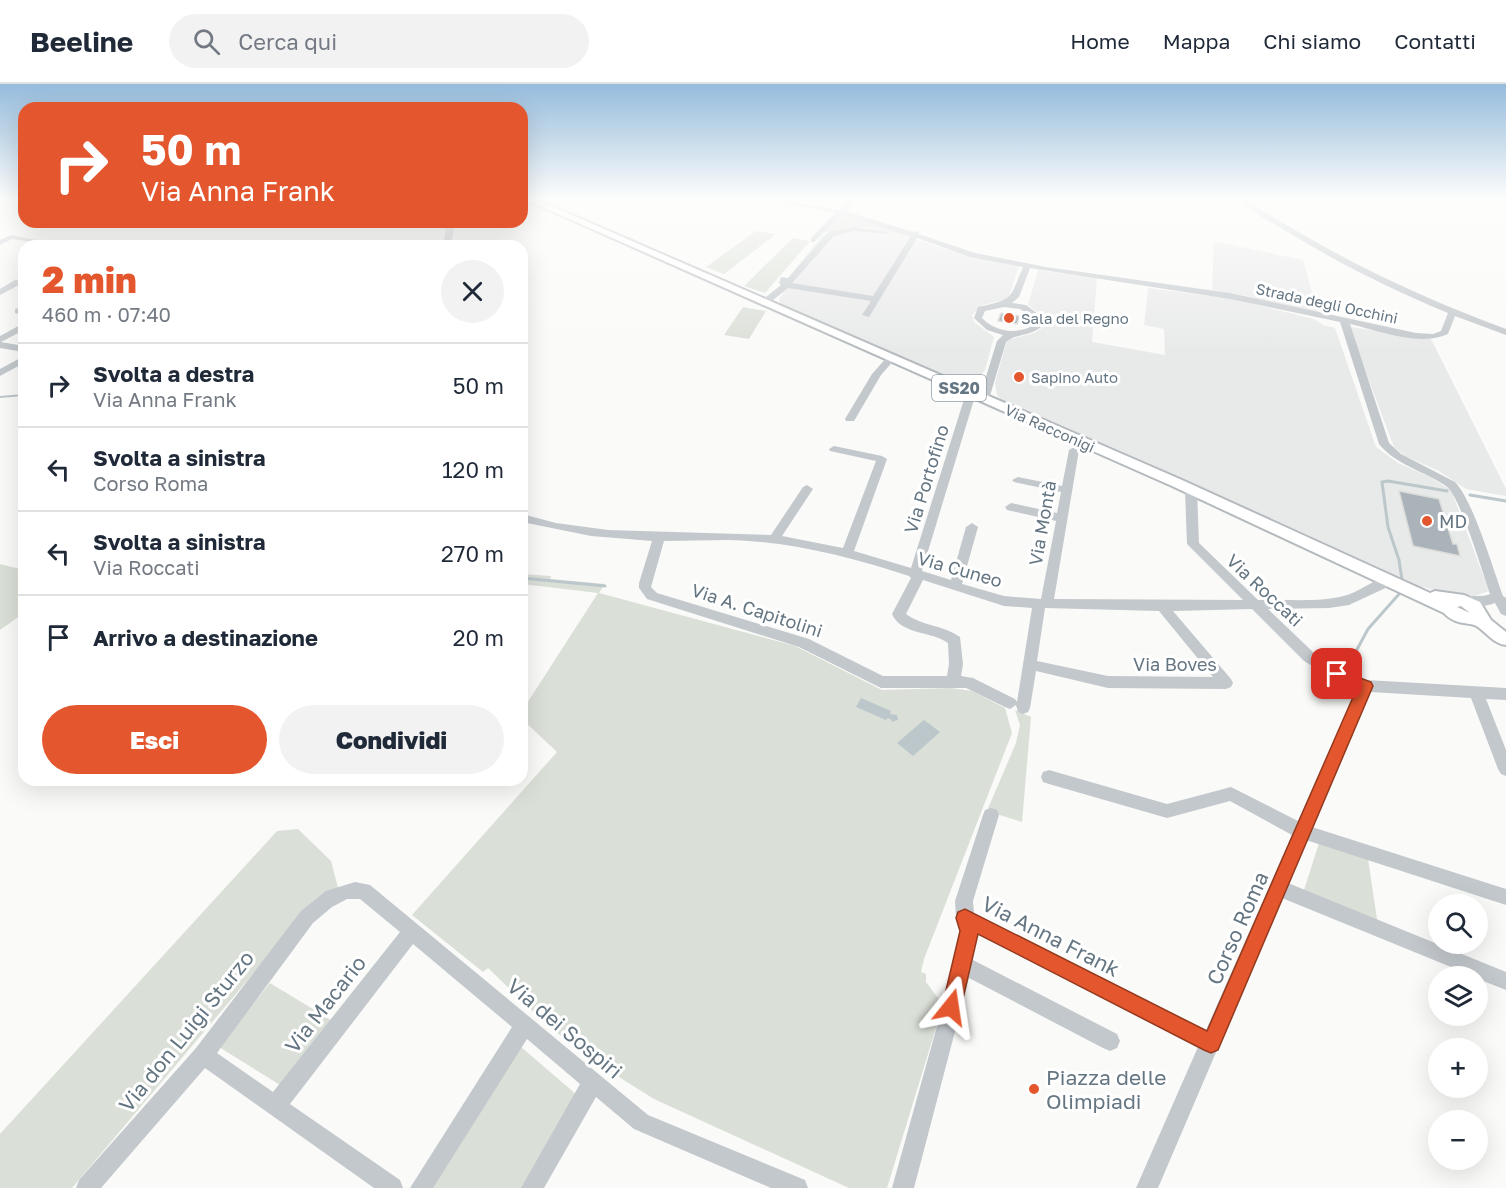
<!DOCTYPE html>
<html lang="it">
<meta charset="utf-8">
<style>
:root{--surface:#fff;--page:#f2f2f3;--text:#1f2937;--muted:#747a83;--line:#e0e1e3;--accent:#e4572e}
body{margin:0;font-family:"Golos Text",sans-serif;background:var(--page);color:var(--text);height:100vh;display:flex;flex-direction:column;font-size:22px;white-space:nowrap}
*{box-sizing:border-box;margin:0}
p{font-size:20px;color:var(--muted)}
.icon{flex:none;width:33px;height:33px;fill:none;stroke:currentColor;stroke-width:2;stroke-linecap:round;stroke-linejoin:round}
.map{position:relative;flex:1;overflow:hidden}
.side{position:absolute;left:18px;top:156px;width:510px;height:546px;display:flex;flex-direction:column;background:var(--surface);border-radius:18px;box-shadow:0 6px 24px #0002}
.side>*{flex:none}
.banner{position:absolute;left:18px;top:18px;width:510px;height:126px;border-radius:18px;box-shadow:0 6px 24px #0002;background:#e4572e;color:#fff;overflow:hidden}
.controls{position:absolute;left:1428px;top:810px;display:grid;gap:12px}
.controls a{display:grid;place-items:center;width:60px;height:60px;border-radius:50%;background:var(--surface);box-shadow:0 6px 24px #0002;font-size:30px}
.pin{position:absolute;display:grid;place-items:center;width:51px;height:51px;color:#fff;margin:-26px;border-radius:12px;box-shadow:0 3px 9px #0006}
.me{position:absolute;width:66px;margin:-33px;rotate:15deg;stroke-linejoin:round;filter:drop-shadow(0 0 4px #0008)}
.turn{display:flex;align-items:center;gap:21px;height:126px;padding:0 24px;font-size:27px}
.turn .icon{width:78px;height:78px;stroke-width:2.5}
.turn b{display:block;font-size:42px;line-height:51px}
.round{display:grid;place-items:center;flex:none;width:63px;height:63px;border-radius:32px;background:var(--page)}
.summary{display:flex;align-items:center;justify-content:space-between;height:102px;padding:0 24px}
h1{font-size:36px;font-weight:800;line-height:45px;color:var(--accent)}
.action{display:flex;gap:12px;margin-top:auto;padding:12px 24px}
.action a{flex:1;height:69px;border-radius:36px;background:var(--accent);color:#fff;font-size:24px;font-weight:800;line-height:69px;text-align:center}
.action a+a{background:var(--page);color:var(--text)}
ul{padding:0;list-style:none}
li{display:flex;align-items:center;gap:18px;height:84px;padding:0 24px;border-top:2px solid var(--line)}
li div{flex:1}
li b{display:block;font-size:22px}
li em{font-style:normal}
header{display:flex;align-items:center;gap:36px;box-sizing:border-box;height:84px;padding:0 30px;background:var(--surface);border-bottom:2px solid var(--line)}
header strong{font-size:28px}
nav{display:flex;gap:33px;margin-inline-start:auto;font-size:21px}
.search{width:420px;height:54px;background:var(--page);display:flex;align-items:center;gap:15px;box-sizing:border-box;padding:0 21px;border-radius:33px;color:var(--muted);font-size:22px}
.map>svg:first-child{display:block}
</style>
<header>
<strong>Beeline</strong>
<div class="search"><svg class="icon" aria-label="search" viewBox="0 0 24 24"><circle cx="10" cy="10" r="6"/><path d="M15 15l6 6"/></svg>Cerca qui</div>
<nav><a>Home</a><a>Mappa</a><a>Chi siamo</a><a>Contatti</a></nav>
</header>
<div class="map">
<svg width="1506" height="1104" viewBox="0 0 1506 1104">
<rect width="100%" height="100%" fill="#fafaf8"/>
<!-- built -->
<path fill="#e8e9e9" d="M852,143L889,147L948,166L1019,182L1008,215L983,221L972,231L974,238L994,253L985,286L972,304L780,220L779,215L787,204L786,197L822,151Z
M1214,157L1303,176L1318,230L1237,210L1212,206Z
M1038,186L1097,194L1092,258L1165,271L1164,245L1144,241L1148,204L1233,215L1314,235L1323,241L1335,244L1376,363L1398,379L1430,393L1451,406L1489,507L1475,512L1450,510L1414,501L1004,320L997,311L995,299L1007,256L1034,249L1042,244L1044,237L1040,230L1028,221Z
M1351,243L1431,255L1506,405V412L1466,405L1439,387L1405,372L1394,363L1350,246Z"/>
<!-- green -->
<path fill="#dadfd7" d="M840,131H845L913,150L911,153L872,144L852,143L823,149Z
M756,147L776,150L724,190L706,183Z
M793,154L810,157L765,209L744,202Z
M743,223L766,227L749,255L724,251Z
M0,480L24,486V529L0,546Z
M522,490L551,492L550,495L605,500L599,509L795,562L882,606L951,604L972,607L1005,624L1012,649L924,875L921,888L926,890V898L943,921L887,1104H849L654,1015L600,981L548,942L488,884L483,888L412,831L557,668L522,635V627L598,509L522,500Z
M1015,626L1031,633L1022,738L987,727L1016,659L1020,641Z
M298,745L331,777L338,804L317,814L72,1104H0V1050L277,747Z
M1319,759L1368,775L1378,842L1303,809Z
M270,899L331,936L280,1001L219,963Z
M521,963L577,1011L524,1104H429Z"/>
<!-- water -->
<path fill="#bbc7cb" d="M861,614L891,627L890,630L897,631L898,636L891,638L892,636L888,634L886,636L856,623Z
M924,636L940,648L913,672L897,659Z"/>
<g fill="none" stroke-linecap="round" stroke-linejoin="round">
<!-- stream-far2 -->
<path stroke="#bbc7cb" stroke-width="2" d="M0,313L24,311"/>
<!-- stream-far1 -->
<path stroke="#bbc7cb" stroke-width="3" d="M1470,411L1506,417
M522,494L605,502
M1402,496L1399,476L1388,443L1382,398L1388,397L1447,407
M1353,573L1368,545L1400,509"/>
<!-- stream -->
<path stroke="#bbc7cb" stroke-width="4" d="M1347,589L1353,571"/>
</g>
<!-- building -->
<path fill="#aab3b9" stroke="#dcdcda" stroke-width="1.5" d="M1001,229L1020,232L1017,240L998,237Z
M1399,407L1439,415L1453,460H1457L1460,472L1413,462Z"/>
<g fill="none" stroke-linecap="round" stroke-linejoin="round">
<defs>
<path id="major" d="M522,114H533L1182,396L1430,509L1435,507L1464,511L1480,518L1491,536L1506,548V561C1494,560 1487,549 1478,543C1471,537 1457,543 1444,529L1172,402ZM1461,522L1470,529L1457,523Z"/>
</defs>
<!-- major casing -->
<use href="#major" stroke="#b5babe" stroke-width="4"/>
<!-- minor -->
<path fill="#c3c8cc" fill-rule="evenodd" d="M757,114H771L839,126L852,114H859L845,127L913,148L919,147V150L975,169L1046,183L1230,209L1416,249L1433,250L1441,247L1448,229C1392,206 1338,179 1286,147C1269,137 1250,127 1235,114H1243C1326,168 1413,211 1506,245V251L1455,232L1448,250C1419,263 1380,247 1350,240L1389,359L1401,370L1455,398C1473,416 1493,485 1503,512L1506,514V532L1501,530L1495,519C1485,523 1465,525 1458,517C1465,508 1480,515 1490,510C1483,490 1460,411 1446,402C1424,387 1396,381 1379,360L1340,238L1230,215L1030,184L1019,213L1012,219L1026,221L1041,232L1042,242C1032,252 1017,249 1006,258L989,315L984,318L979,315L997,257L1003,251L987,246L974,234L978,223C1014,215 1009,216 1023,183L970,173L917,154L869,233L862,231L871,217L788,204L767,221H761V217L781,201L779,199L781,193L788,194L828,148L854,143L889,148L885,150L854,147L834,152L792,199L873,212L911,152L842,131L814,158H811V154L835,129ZM1004,223L1020,225L1034,235V241C1017,251 995,248 982,234L985,227Z
M355,138H365L358,143H352L351,141Z
M404,138L449,141L451,138H459L454,145L451,162H443L446,145Z
M11,151L37,156L33,158L12,155L0,161V156Z
M15,196L24,197V201H19L0,211V205Z
M18,224L24,225V231L15,229V225Z
M24,239V246L1,258L24,262V268L0,264V252Z
M24,272V279L0,292V285Z
M888,272L896,274L881,291L854,337H846L845,335L872,290Z
M971,306L976,309L922,487L951,496L966,443L972,439L978,443L962,500L1004,512L1041,515L1056,437L1007,426L1005,423L1011,419L1057,429L1061,408L1014,398L1012,396L1018,393L1062,402L1069,366L1074,363L1079,366L1054,515L1243,516L1187,460L1185,406L1191,402L1197,406L1199,459L1258,516C1285,515 1322,519 1347,511C1361,507 1380,490 1394,494L1396,497L1394,500L1349,521L1329,524L1268,525L1314,569L1342,586L1366,596L1506,604V616L1486,615L1506,666V692L1501,690L1498,685L1471,614L1370,608L1312,743L1506,805V821L1306,756L1288,799L1506,888V906L1478,895V892H1473L1282,814L1158,1104H1136L1198,963L977,850L973,876L1117,950L1120,957L1117,964L1110,967L1103,964L969,894L914,1104H892L954,881L960,847L956,834L955,817L983,731L985,726L991,724L997,726L999,731L973,817L974,829L1206,946L1292,751L1230,717L1167,734L1049,700L1043,698L1041,693L1043,688L1049,686L1167,720L1231,703L1298,737L1357,605L1332,594L1304,577L1252,525L1173,527L1231,595L1233,599L1231,603L1226,605L1108,604L1036,587L1030,624L1028,628L1023,630L1018,628L1016,621L1010,625L1005,623L966,604H881L799,563L647,515L639,504V499L652,457L591,452L522,438V430L556,439L608,446L771,451L803,403L807,401L813,405L782,452L843,464L876,377L830,367L829,365L834,362L882,372L887,375L854,467L911,484L966,309ZM727,456C790,457 850,473 909,492L911,494L892,530C901,551 932,547 948,559L949,580L947,592H883L809,555L657,509L651,503L664,457ZM923,496L1004,522L1032,524L1017,618L1015,615L973,594L961,592L963,580L960,553C943,541 922,542 906,530ZM1045,524L1159,527L1213,593L1108,592L1037,577Z
M355,798L370,801L648,1031L805,1096L808,1104H771L634,1045L596,1013L544,1104H521L580,1000L527,955L433,1104H410L512,943L413,860L290,1020L400,1096L403,1104H374L205,984L101,1104H76L79,1096L196,964L301,827L326,807ZM347,815H360L400,848L273,1008L217,969L313,839L332,823Z"/>
<!-- major -->
<use href="#major" fill="#fff" fill-rule="evenodd"/>
</g>
<!-- sky -->
<linearGradient id="sky" x2="0" y2="1"><stop stop-color="#96bcdc"/><stop offset="0.43" stop-color="#fdfdfc"/><stop offset="1" stop-color="#fdfdfc" stop-opacity="0"/></linearGradient>
<rect width="1506" height="268" fill="url(#sky)"/>
<!-- route -->
<path fill="#e4572e" stroke="#94391e" stroke-width="1.5" d="M1337,585L1371,598L1373,602L1218,966L1211,969L1204,966L978,850L961,923L958,930L951,933L945,930L942,923L960,847L956,834L958,828L965,825L1207,947L1357,604L1332,594L1330,590L1332,586Z"/>
<!-- markers -->
<g fill="#e4572e" stroke="#fff" stroke-width="2">
<circle cx="1009" cy="234" r="6"/>
<circle cx="1019" cy="293" r="6"/>
<circle cx="1427" cy="437" r="6"/>
<circle cx="1034" cy="1005" r="6"/>
</g>
<g text-anchor="middle" dominant-baseline="central" stroke-width="6" stroke-linejoin="round" paint-order="stroke">
<!-- far-street labels -->
<g font-size="15" fill="#657683" stroke="#fff">
<text transform="translate(1327 219) rotate(12)">Strada degli Occhini</text>
<text transform="translate(1050 344) rotate(24)">Via Racconigi</text>
</g>
<!-- far-poi labels -->
<g font-size="15" fill="#657683" stroke="#fff" text-anchor="start">
<text x="1021" y="234">Sala del Regno</text>
<text x="1031" y="293">Sapino Auto</text>
</g>
<!-- shield labels -->
<rect fill="#fff" stroke="#939fa8" stroke-width="1.5" x="932" y="291" width="54" height="26" rx="4.5"/>
<g font-size="16" font-weight="bold" fill="#657683">
<text x="959" y="304">SS20</text>
</g>
<!-- street labels -->
<g font-size="18" fill="#657683" stroke="#fff">
<text transform="translate(926 395) rotate(-73)">Via Portofino</text>
<text transform="translate(1042 439) rotate(-80)">Via Montà</text>
<text transform="translate(960 485) rotate(16)">Via Cuneo</text>
<text transform="translate(1265 506) rotate(43)">Via Roccati</text>
<text transform="translate(757 526) rotate(18)">Via A. Capitolini</text>
<text x="1175" y="580">Via Boves</text>
</g>
<!-- poi labels -->
<g font-size="18" fill="#657683" stroke="#fff" text-anchor="start">
<text x="1439" y="437">MD</text>
</g>
<!-- near-street labels -->
<g font-size="21" fill="#657683" stroke="#fff">
<text transform="translate(1237 844) rotate(-66)">Corso Roma</text>
<text transform="translate(1051 852) rotate(27)">Via Anna Frank</text>
<text transform="translate(325 920) rotate(-52)">Via Macario</text>
<text transform="translate(565 944) rotate(40)">Via dei Sospiri</text>
<text transform="translate(186 947) rotate(-51)">Via don Luigi Sturzo</text>
</g>
<!-- near-poi labels -->
<g font-size="21" fill="#657683" stroke="#fff" text-anchor="start">
<text x="1046" y="993">Piazza delle<tspan x="1046" dy="24">Olimpiadi</tspan></text>
</g>
</g>
</svg>
<div class="controls">
<a><svg class="icon" aria-label="search" viewBox="0 0 24 24"><circle cx="10" cy="10" r="6"/><path d="M15 15l6 6"/></svg></a>
<a><svg class="icon" aria-label="layers" viewBox="0 0 24 24"><path d="M12 4l9 5-9 5-9-5zM3 14l9 5 9-5"/></svg></a>
<a>+</a>
<a>−</a>
</div>
<div class="pin" style="left:1337px;top:590px;background:#d93025"><svg class="icon" aria-label="arrive" viewBox="0 0 24 24"><path d="M6 21V4h12l-3 4 3 4H6"/></svg></div>
<svg class="me" style="left:951px;top:923px" viewBox="-20 -20 40 40"><path d="M0-17L14 15 0 8-14 15z" fill="#e4572e" stroke="#fff" stroke-width="4"/></svg>
<div class="banner">
<div class="turn"><svg class="icon" aria-label="right" viewBox="0 0 24 24"><path d="M7 20v-9h11M14 6l5 5-5 5"/></svg><div><b>50 m</b>Via Anna Frank</div></div>
</div>
<section class="side">
<div class="summary"><div><h1>2 min</h1><p>460 m · 07:40</p></div><a class="round"><svg class="icon" aria-label="close" viewBox="0 0 24 24"><path d="M6 6l12 12M18 6L6 18"/></svg></a></div>
<ul>
<li><svg class="icon" aria-label="right" viewBox="0 0 24 24"><path d="M7 20v-9h11M14 6l5 5-5 5"/></svg><div><b>Svolta a destra</b><p>Via Anna Frank</p></div><em>50 m</em></li>
<li><svg class="icon" aria-label="left" viewBox="0 0 24 24"><path d="M17 20v-9H6M10 6l-5 5 5 5"/></svg><div><b>Svolta a sinistra</b><p>Corso Roma</p></div><em>120 m</em></li>
<li><svg class="icon" aria-label="left" viewBox="0 0 24 24"><path d="M17 20v-9H6M10 6l-5 5 5 5"/></svg><div><b>Svolta a sinistra</b><p>Via Roccati</p></div><em>270 m</em></li>
<li><svg class="icon" aria-label="arrive" viewBox="0 0 24 24"><path d="M6 21V4h12l-3 4 3 4H6"/></svg><div><b>Arrivo a destinazione</b></div><em>20 m</em></li>
</ul>
<div class="action"><a>Esci</a><a>Condividi</a></div>
</section>
</div>
